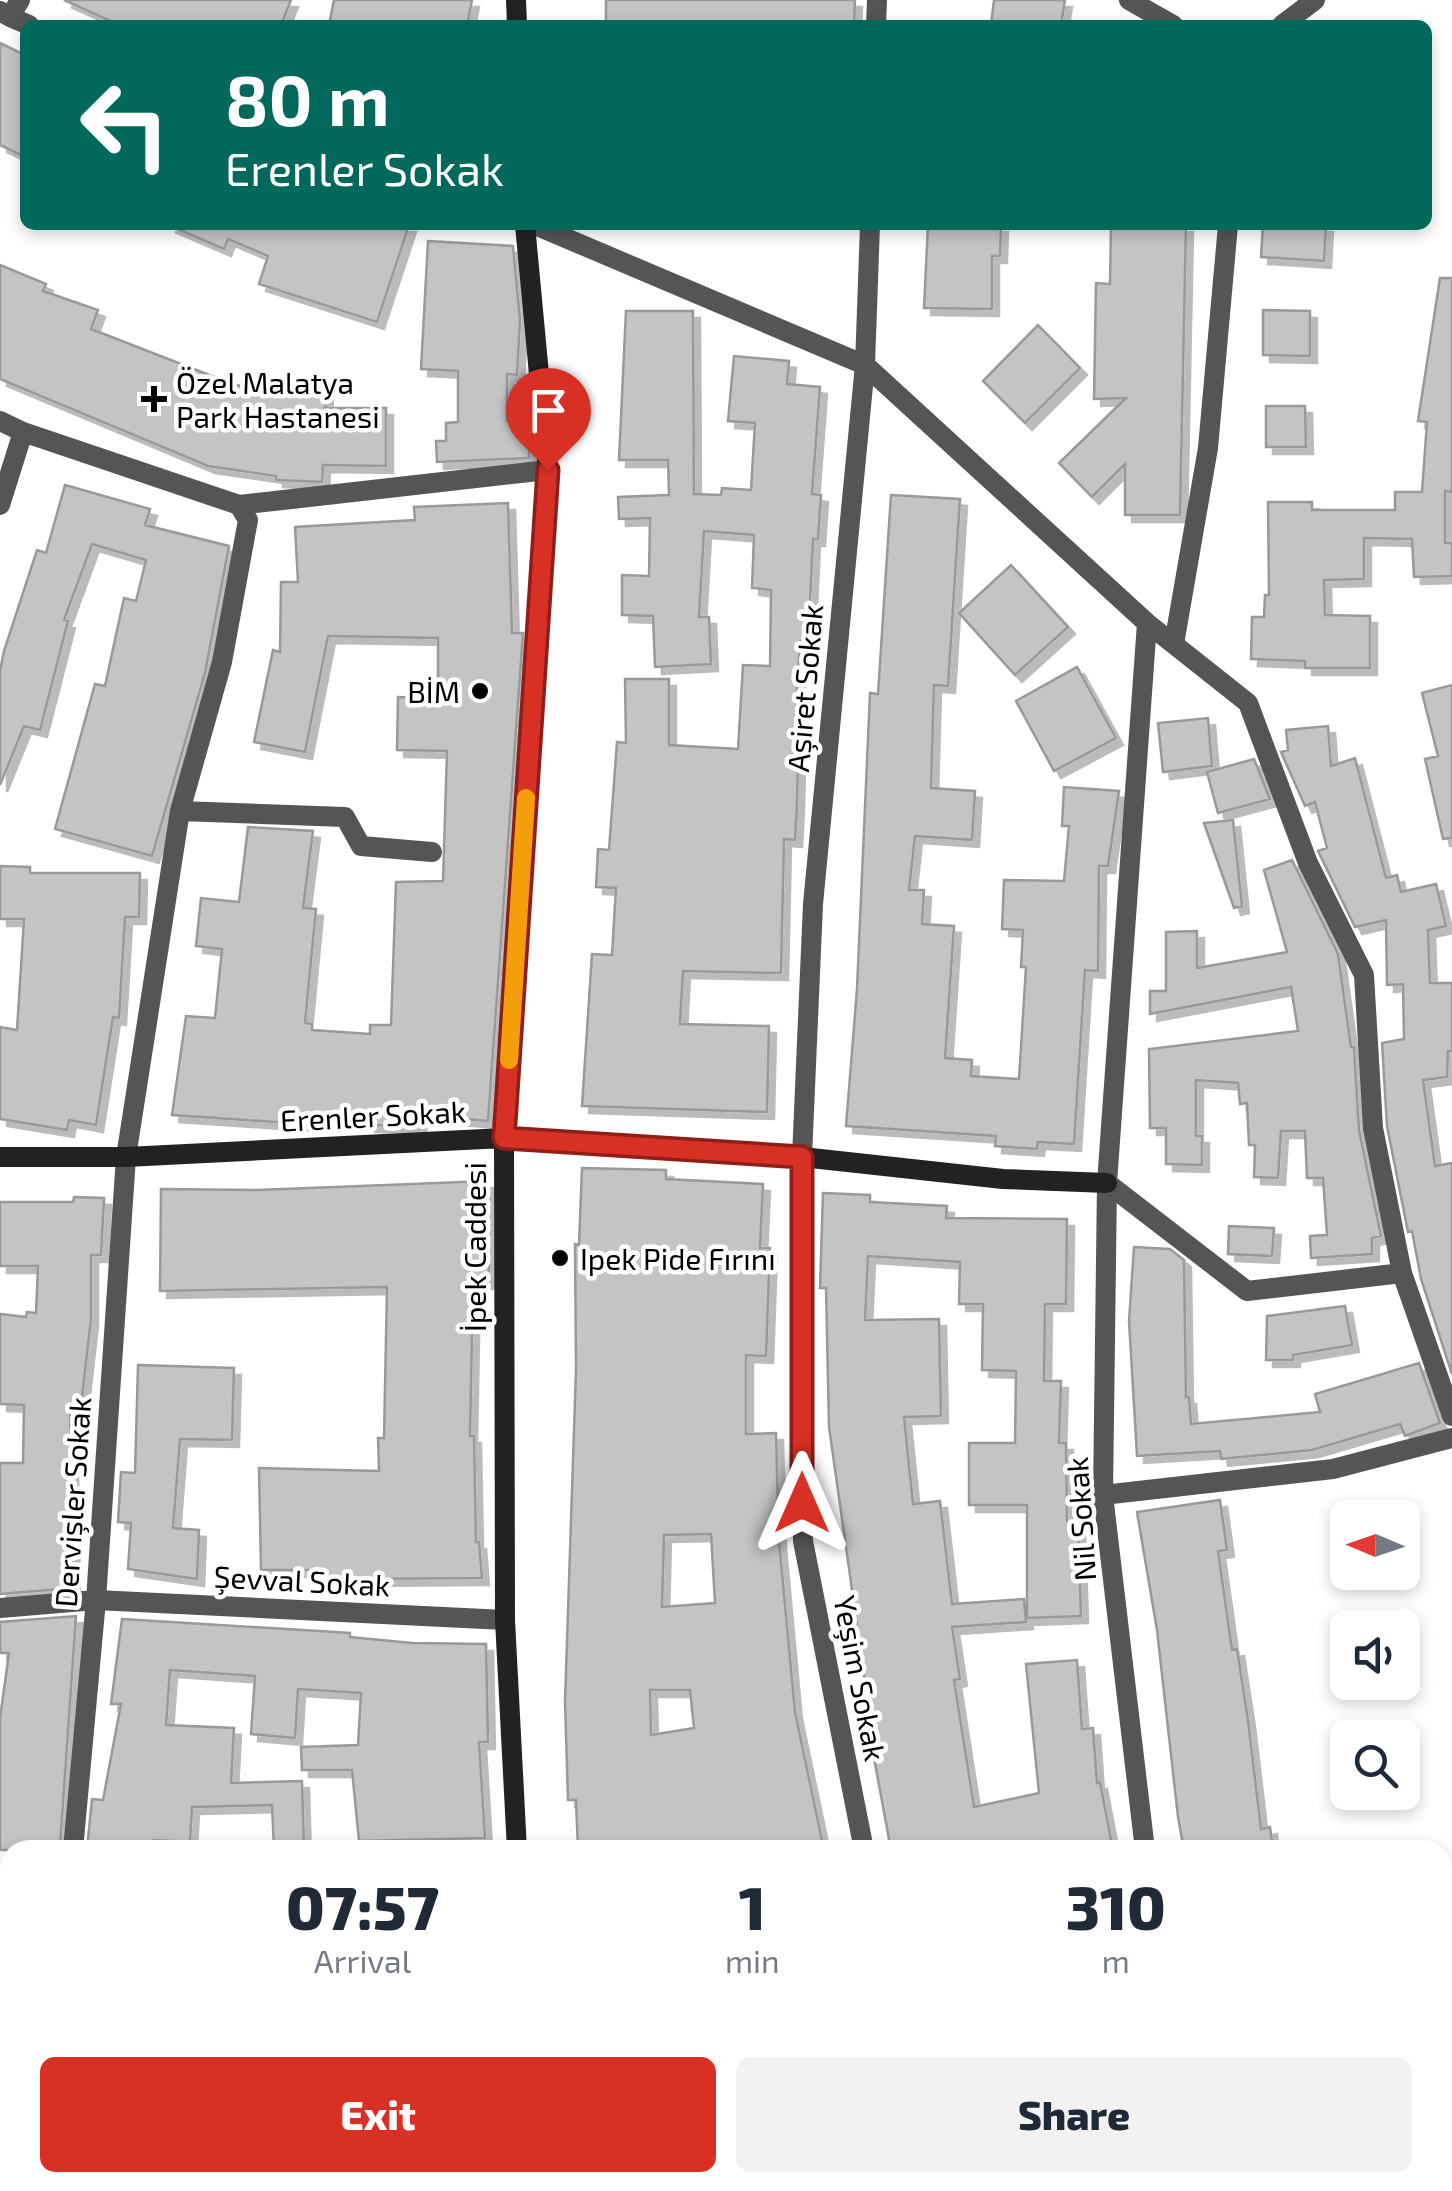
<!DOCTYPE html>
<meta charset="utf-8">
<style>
:root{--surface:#fff;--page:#f2f2f3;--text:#1f2937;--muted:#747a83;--accent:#d93025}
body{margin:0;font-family:"Exo 2",sans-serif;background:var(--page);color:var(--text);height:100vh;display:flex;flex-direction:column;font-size:38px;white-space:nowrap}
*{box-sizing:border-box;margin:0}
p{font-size:32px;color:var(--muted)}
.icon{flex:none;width:55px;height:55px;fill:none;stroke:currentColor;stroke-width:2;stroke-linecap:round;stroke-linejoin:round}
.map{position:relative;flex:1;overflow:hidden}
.drawer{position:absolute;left:0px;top:1840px;width:1452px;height:352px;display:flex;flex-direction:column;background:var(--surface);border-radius:30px 30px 0 0;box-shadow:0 5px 15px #0003}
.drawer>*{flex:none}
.guide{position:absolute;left:20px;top:20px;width:1412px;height:210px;border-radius:15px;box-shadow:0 5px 15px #0003;background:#00695c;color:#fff;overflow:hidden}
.needle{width:65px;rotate:272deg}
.buttons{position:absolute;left:1330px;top:1500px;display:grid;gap:20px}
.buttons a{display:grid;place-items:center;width:90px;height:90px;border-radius:15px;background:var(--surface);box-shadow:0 5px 15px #0003;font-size:50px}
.pin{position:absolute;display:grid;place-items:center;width:85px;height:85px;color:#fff;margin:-102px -42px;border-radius:50% 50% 50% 0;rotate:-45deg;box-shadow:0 0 10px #0007}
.pin .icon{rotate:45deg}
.me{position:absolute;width:110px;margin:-55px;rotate:0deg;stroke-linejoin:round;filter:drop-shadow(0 0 8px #0008)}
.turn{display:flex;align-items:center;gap:35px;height:210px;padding:0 40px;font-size:45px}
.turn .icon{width:130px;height:130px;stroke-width:2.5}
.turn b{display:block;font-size:70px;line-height:85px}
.eta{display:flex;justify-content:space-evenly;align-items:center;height:170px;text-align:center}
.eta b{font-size:60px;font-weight:800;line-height:70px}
.button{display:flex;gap:20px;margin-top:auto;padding:20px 40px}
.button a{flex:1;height:115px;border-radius:15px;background:var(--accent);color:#fff;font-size:40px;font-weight:800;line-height:115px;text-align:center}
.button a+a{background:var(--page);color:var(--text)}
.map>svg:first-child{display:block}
</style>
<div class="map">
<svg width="1452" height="2191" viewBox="0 0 1452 2191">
<defs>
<filter id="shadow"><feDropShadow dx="7" dy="7" stdDeviation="0" flood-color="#0004"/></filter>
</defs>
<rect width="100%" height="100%" fill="#fff"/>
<!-- building -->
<path fill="#c4c4c4" stroke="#999" stroke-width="2.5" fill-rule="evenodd" filter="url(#shadow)" d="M64,0H291L281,25H119Z
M334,0H472L467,25H329Z
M606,0H855L854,25H606Z
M994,0H1065L1061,25H991Z
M0,43L25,55V157L0,145Z
M168,225H409L377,322L259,284L268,256L228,239L224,249Z
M928,225H1001L1000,256H992V309L924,308Z
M1111,225H1186L1180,515H1125V464L1092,497L1059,463L1126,398L1094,399L1096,283L1110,284Z
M1263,225H1326L1324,261L1261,257Z
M428,241L513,246L520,320L517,375L507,374V421H529V458L437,462L436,441H446V423L458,422V371L421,369Z
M0,265L46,284L43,291L98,310L91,329L235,385L280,390V377L315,378V392L326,393L325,408H386V466L323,465L322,482L276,480V476L208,466L0,379Z
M1440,278H1452V492L1445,491V543H1452V576L1414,577L1412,539L1364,538V579L1324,580L1325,615L1370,616V668H1305V661L1251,659L1252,617H1264L1265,595H1269L1268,502H1312V510H1395V492H1422L1427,422L1418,421Z
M1263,310L1310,311V356L1263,355Z
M626,311H693L694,494L721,495L722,488L751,490L755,423L728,421L734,356L789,361L787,384L820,387L812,494L821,495L818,539H813L808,642L800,641L793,759H798L797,804L795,840L784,839L781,973L683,971L680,1024L769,1026L767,1112L582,1106L592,954L612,955L616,888L596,887L598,849L609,850L617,742L626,743L625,679H669V745L738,749L743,665L770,666L771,590L752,588L754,535L704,531L699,617H709L711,664L655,667L653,616L622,615V575L649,576L650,518L619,519L618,497L669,495L668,460H619Z
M1038,325L1080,368L1025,423L983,381Z
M1266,406H1305L1306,447H1266Z
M65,485L150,509L145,525L229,546L205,673L152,856L55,829L95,684L105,686L124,598L136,601L146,560L92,544L64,620L68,621L40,730L24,726L0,785V671L4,651L37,550L46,553Z
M891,495L960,499L948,686L934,685L931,788L975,791L972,840L915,836L909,890H924L922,924L954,926L945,1058L972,1060L971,1076L1019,1079L1026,967H1021L1023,930L1002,929L1004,880L1064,881L1069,826H1062L1064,787L1119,791L1108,866H1099L1098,971L1085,970L1074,1144L1038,1142L1037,1149L995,1146L996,1136L846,1126L857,989L870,693L878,694Z
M508,503L512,633H523L488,1121L420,1115L419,1126L368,1125V1122L306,1118L305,1124L172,1115L186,1016L215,1018L222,949L196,946L201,898L239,902L248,827L313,831L303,908L316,909L305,1023L312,1024V1030L370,1034V1025H391L396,882L443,881L447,751L397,750L398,697L438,698V638L328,636L305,752L254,742L273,650L280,652L281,582H298L295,527L415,520L414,507Z
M1011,565L1068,627L1015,675L959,613Z
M1077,667L1116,738L1054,771L1016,701Z
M1452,685V838L1443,839L1425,759L1438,756L1422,693Z
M1208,718L1212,766L1163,772L1158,723Z
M1328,726L1331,766L1355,758L1386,878L1397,875L1401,892L1436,884L1446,926L1428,930L1430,983H1452V1051H1448L1447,1077L1423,1080L1435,1166L1452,1163V1374L1421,1279L1412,1231L1408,1232L1387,1126L1382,1043L1404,1039L1403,984L1387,985L1386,920L1355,927L1318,851L1327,848L1315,802L1305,806L1281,752L1288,750L1286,730Z
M1254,759L1270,799L1218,813L1207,772Z
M1233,820L1242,906L1234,908L1204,823Z
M1292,860L1338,954L1351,1047H1354L1359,1130L1381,1236L1372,1238V1254L1311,1258L1310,1236L1327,1235L1323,1178H1307L1305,1131H1281L1278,1178L1254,1177L1255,1145H1249L1247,1103L1240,1104L1238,1083L1196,1080V1136H1202V1165L1166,1164V1128H1150L1149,1049L1298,1031L1291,987L1150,1014V991H1166V932L1197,931V968L1287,952L1264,870Z
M0,866L30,867V873H140L139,917H125L119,1018L113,1017L96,1125L69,1120L67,1130L0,1119V1027L17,1030L24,919H0Z
M582,1168L666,1170V1179L763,1184L760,1248H770L766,1356L746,1355V1434L776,1433L779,1541L795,1712L824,1850H578L576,1800H568L565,1702L576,1369L575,1244L579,1245ZM711,1534L715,1603L662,1607L664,1535ZM650,1690H690L694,1728L651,1735Z
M487,1181L489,1282H473L470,1436H474L476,1542H479L482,1578L356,1579L311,1577L312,1570H261L259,1468L379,1471L378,1438H384L387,1287L160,1291L161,1189L258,1190Z
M823,1193L870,1195V1202L947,1206L946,1218L1067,1219L1066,1304H1045L1044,1381H1061L1059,1443H1066L1067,1521H1078L1081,1616L1027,1618V1505H969V1443H1015L1016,1371L982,1370L983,1304H959L960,1262L868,1256L865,1320L939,1319L941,1416L904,1417L913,1504L940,1501L952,1604L1024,1599L1026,1622L952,1627L960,1679L954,1680L974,1807L1039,1793L1026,1664L1077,1660L1082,1729L1093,1728L1097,1783L1100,1782L1113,1850H1048L1046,1841L985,1850H891L864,1704L868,1703L829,1427L826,1288H820Z
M74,1197L104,1198L101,1255H91V1319L81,1406L70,1404L73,1588L0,1594V1463H23L24,1405L0,1404V1314L26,1317L27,1312L36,1313L38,1266H0V1202H73Z
M1229,1226L1274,1228L1272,1256L1228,1254Z
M1134,1247L1170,1249L1184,1260L1186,1397H1189L1191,1424L1320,1412L1315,1394L1419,1363L1440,1423L1405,1436L1400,1424L1312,1450L1221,1459L1220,1451L1137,1456L1129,1321Z
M1345,1306L1352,1345L1293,1355V1360H1266L1267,1316Z
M138,1365L234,1368L232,1440L180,1439L173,1528L199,1530L197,1579L128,1569L131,1523L118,1522L121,1472L135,1473Z
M1220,1500L1227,1550L1218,1551L1232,1650L1237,1649L1248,1720L1261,1829L1270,1827L1273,1850H1184L1178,1817L1157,1630L1137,1512Z
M76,1616L60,1846L56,1850H0V1718L9,1653H0V1622Z
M122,1619L350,1633V1637L412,1643L486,1644L488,1742H479L485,1838L359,1841L352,1770H302L301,1747L358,1745L361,1693L298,1689L295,1738L251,1734L255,1676L170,1670L166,1725L234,1728L231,1783L302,1781L304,1850H274L272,1805L192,1807L190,1842L154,1840V1847L87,1849L92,1799L103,1800L121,1704H111Z"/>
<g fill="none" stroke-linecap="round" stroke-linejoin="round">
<!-- street -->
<path stroke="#555" stroke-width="20" d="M1129,0L1173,25
M0,11L10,17L20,0
M10,17L29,25
M876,25L877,0
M1282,25L1315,0
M535,225L865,365L1147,623L1107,1183L1103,1495L1145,1850
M0,421L23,432
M0,505L23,432L239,505L548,470
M1147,623L1248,703L1308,863L1364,975L1373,1128L1402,1273L1452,1416
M1174,644L1208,448L1228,225
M180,811L345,817L361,846L432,852
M1107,1183L1247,1291L1402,1273
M1103,1495L1333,1469L1452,1438
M0,1608L96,1600L505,1620
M73,1850L96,1600L126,1157L180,811L222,662L248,520L239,505
M864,1850L803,1541L802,1157L813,904L865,365L870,225
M1442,1888L1452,1885
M0,1901L10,1903
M1087,2182L1089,2191
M3,2191L10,2169
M941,2191L979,2182"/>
<!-- secondary -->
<path stroke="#222" stroke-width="20" d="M516,0L517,25
M0,1157H126L504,1138L802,1157L1003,1179L1107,1183
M517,1850L505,1620L504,1138L548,470L525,225
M543,2182L544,2191"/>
</g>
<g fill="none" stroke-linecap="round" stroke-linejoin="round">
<defs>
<path id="route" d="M548,470L504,1138L802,1157V1503"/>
</defs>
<!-- route casing -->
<use href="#route" stroke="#8d1f18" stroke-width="25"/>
<!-- route -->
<use href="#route" stroke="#d93025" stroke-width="18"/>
<!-- slow -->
<path stroke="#f59e0b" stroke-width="18" d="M509,1060L526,798"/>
</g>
<!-- markers -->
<g fill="#000" stroke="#fff" stroke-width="4">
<path d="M149 384h10v10h10v10h-10v10h-10v-10h-10v-10h10z"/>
<circle cx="480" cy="691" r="10"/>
<circle cx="560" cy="1258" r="10"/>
</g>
<g text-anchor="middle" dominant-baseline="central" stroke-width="9" stroke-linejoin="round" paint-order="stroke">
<!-- poi labels -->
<g font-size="30" fill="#000" stroke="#fff" text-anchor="start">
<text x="176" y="382">Özel Malatya<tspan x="176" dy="34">Park Hastanesi</tspan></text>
<text x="460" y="691" text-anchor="end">BİM</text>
<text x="580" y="1258">Ipek Pide Fırını</text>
</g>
<!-- street labels -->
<g font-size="30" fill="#000" stroke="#fff">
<text transform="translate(804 688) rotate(-85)">Aşiret Sokak</text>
<text transform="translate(373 1115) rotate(-3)">Erenler Sokak</text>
<text transform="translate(474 1247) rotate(-90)">İpek Caddesi</text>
<text transform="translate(72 1502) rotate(-86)">Dervişler Sokak</text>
<text transform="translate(1080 1519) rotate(-94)">Nil Sokak</text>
<text transform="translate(302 1580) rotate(3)">Şevval Sokak</text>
<text transform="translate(861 1678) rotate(79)">Yeşim Sokak</text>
</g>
</g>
</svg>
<div class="buttons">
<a><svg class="needle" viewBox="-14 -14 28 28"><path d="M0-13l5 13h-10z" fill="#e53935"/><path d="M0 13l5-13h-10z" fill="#747a83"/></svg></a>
<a><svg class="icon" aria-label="sound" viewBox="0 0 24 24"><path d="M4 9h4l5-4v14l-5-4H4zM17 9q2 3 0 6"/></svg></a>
<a><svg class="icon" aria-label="search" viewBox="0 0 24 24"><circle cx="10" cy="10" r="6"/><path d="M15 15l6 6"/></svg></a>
</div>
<div class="pin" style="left:548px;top:470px;background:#d93025"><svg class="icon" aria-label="arrive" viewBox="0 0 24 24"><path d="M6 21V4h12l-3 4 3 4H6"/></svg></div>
<svg class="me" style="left:802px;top:1503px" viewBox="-20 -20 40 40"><path d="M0-17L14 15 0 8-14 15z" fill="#d93025" stroke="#fff" stroke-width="4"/></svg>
<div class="guide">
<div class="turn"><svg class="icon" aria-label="left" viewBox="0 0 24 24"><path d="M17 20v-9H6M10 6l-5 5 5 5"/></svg><div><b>80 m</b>Erenler Sokak</div></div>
</div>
<section class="drawer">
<div class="eta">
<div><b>07:57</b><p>Arrival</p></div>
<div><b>1</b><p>min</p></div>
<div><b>310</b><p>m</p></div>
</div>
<div class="button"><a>Exit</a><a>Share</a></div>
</section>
</div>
